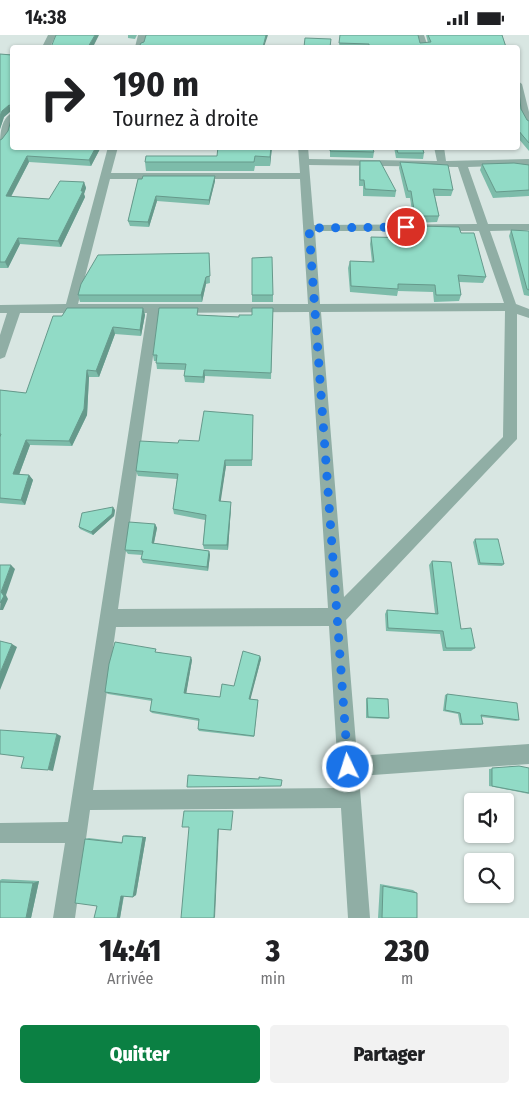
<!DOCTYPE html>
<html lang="fr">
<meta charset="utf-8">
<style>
:root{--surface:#fff;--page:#f2f2f2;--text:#202124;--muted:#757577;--accent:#0b8043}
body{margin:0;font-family:"Fira Sans Condensed",sans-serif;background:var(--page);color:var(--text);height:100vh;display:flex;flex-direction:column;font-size:19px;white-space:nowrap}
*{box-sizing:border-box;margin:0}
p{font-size:16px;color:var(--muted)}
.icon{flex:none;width:28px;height:28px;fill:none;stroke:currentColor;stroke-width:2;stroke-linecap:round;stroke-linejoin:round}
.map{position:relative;height:883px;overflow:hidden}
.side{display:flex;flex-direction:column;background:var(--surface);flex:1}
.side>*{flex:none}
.hud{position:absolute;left:10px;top:10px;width:510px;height:105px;border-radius:5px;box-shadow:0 1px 4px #0004;background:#fff;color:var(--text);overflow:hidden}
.controls{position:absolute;left:464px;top:758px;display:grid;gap:10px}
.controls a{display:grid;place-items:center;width:50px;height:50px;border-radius:5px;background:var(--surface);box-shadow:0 1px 4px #0004;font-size:25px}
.pin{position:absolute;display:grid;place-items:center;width:42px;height:42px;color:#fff;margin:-21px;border:2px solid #fff;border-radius:50%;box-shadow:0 1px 5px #0007}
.me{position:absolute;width:55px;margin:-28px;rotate:356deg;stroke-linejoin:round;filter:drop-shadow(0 0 4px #0008)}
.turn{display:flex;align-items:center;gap:18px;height:105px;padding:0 20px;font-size:22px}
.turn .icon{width:65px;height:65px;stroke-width:2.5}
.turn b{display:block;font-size:35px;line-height:42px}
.eta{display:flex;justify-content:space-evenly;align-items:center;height:85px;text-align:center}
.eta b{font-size:30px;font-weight:800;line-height:35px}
.action{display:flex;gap:10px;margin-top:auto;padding:10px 20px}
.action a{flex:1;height:58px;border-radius:5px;background:var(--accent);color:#fff;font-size:20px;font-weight:800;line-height:58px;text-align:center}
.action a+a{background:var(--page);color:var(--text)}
.status{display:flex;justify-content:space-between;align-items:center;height:35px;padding:0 25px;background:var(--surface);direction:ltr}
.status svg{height:14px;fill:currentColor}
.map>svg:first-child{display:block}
</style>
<div class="status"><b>14:38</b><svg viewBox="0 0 49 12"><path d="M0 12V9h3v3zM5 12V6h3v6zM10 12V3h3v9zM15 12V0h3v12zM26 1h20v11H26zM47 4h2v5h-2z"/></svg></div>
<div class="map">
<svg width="529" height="883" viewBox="0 0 529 883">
<rect width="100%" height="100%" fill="#d8e6e2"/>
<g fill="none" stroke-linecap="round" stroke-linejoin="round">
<!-- street -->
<path fill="#90aea5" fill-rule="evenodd" d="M48,0H56L50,12H42Z
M138,0H146L143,12H135Z
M416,0H424L428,12H420Z
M518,46L522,49L529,77V91L526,90C518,77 516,61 518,46Z
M12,78C13,88 10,107 0,111C0,100 1,83 12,78Z
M108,112H118L111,138H300L298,112H308L309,124L437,126L434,112H444L446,126L529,124V130L468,132L488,189H529V195L490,196L516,269L529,274V283L517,279V404L346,585L357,721L529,709V729L359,741L370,883H348L341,773L90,775L75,883H53L65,808H0V788L68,787L147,278H20L6,319L5,322L0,324V300L7,278H0V270L66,269ZM309,130L458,132L477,189L314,190ZM110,144H300L308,269H78ZM315,196H479L504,268L320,269ZM505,276L503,402L344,562L321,277ZM309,277L328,573L118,574L159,278ZM329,591L339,753L93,755L116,592Z"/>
</g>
<!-- wall -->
<path fill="#7dbcaa" d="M128,0H137L135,4L128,3Z
M340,0L420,8H428L426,0H502L506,12H339Z
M0,19L12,20V112H101L91,131L29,127L11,162L49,164L84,147L86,153L84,159L85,162L61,212L20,209L8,233H0V105L2,104L8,96L12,81L11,76L4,82L0,94Z
M518,49L521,74L527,85L529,86V116L518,103Z
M272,112L270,131H255L254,136H146L145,127L217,121Z
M330,112L374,117L373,123L330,122Z
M394,112H422L424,118L423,124L396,123Z
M360,126L396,156L395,162L363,161V151H359V133Z
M400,127L453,155L451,161H435L439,181L437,187L414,188L410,163H406L399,133Z
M482,129L529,130V161L493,163L480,135Z
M215,141V146L209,170L157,166L149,192L130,191L128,186L138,144Z
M417,191L461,198L486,242L483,248L459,247L461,260L459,266L434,267L433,257L398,256L397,261L350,257L348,233L350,226L372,227L370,209L371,202L416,203L415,198Z
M511,195L529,196V261L524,260L509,201Z
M209,218L210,248L206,249L202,267H80L78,260Z
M252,223L273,260V267H252Z
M143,273L145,280L141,301L115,299L99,342H89L87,380L72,411L30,410L19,440H29L33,445L25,470L0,468V355L26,358L62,281Z
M273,273L271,344L205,341L204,348L185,347L184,341L185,335L157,334L156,326H154L153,320L199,280L239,282L252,280Z
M253,380L252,431H226L220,466L231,472L228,515L204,514L203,510L205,485L174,479L173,474L177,444L138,441L136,436L178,408L199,406Z
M115,475L114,481L93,500L80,494L79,492Z
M155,489L157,493L154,508L209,516L210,520L208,536L143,528L141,524L142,520L128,519L125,515Z
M475,504L504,529L502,531L478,530L473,507Z
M432,526L461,594L475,613L471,616H443L440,599L386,596L385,579L387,575L435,578L429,530Z
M158,617L192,625L186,658L220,662L234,651L260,621L261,624L250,664L258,665L254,702L199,696L198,694L199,686L152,678L150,676L152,666L108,659L105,657Z
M447,659L519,685L516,686L481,682L483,689L480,690H460L458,679L443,676L445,660Z
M367,663L389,683L388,684L366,683V664Z
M519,731L529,759L489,751V734Z
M126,800L146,802L136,860L133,862L124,861L120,883H94L97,871L85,804L89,803L122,807L123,801Z
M2,844L39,846L31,883H0V845Z
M380,849L413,855L417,858V883H378Z"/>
<!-- shaded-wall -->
<path fill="#66998b" d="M95,0H99L93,12H88Z
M266,0H268L264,12H263Z
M9,70L11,76L4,82L0,94V81L2,76Z
M96,112H101L91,131L89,125Z
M271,112H272L270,131V122Z
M27,121L29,127L8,167L6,161Z
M215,141V146L209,170V165Z
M84,147L86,153L84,159L85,162L61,212L58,206Z
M156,161L157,166L149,192L148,187Z
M18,203L20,209L8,233L5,227Z
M206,242V249L202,267L201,260Z
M143,273L145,280L141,301L140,295Z
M113,292L115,299L99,342L96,336Z
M87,335L89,342L87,380L72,411L69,406Z
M204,335L205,341L204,348L203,342Z
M26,405L30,410L17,445L13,439Z
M225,425L226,431L220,471L219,466Z
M29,440L33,445L25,470L21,465Z
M231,467V472L228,515L227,510Z
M113,472L115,475L114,481L93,500L91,497Z
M155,489L157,493L153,512L152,508Z
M209,516L210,520L208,536L207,532Z
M11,530L15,534L6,560L8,564L3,575H0L1,557Z
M12,609L17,612L0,655V638Z
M260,621L261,624L250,666L249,664Z
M191,622L192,625L186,660L184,658Z
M57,699L61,701L53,736L48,735Z
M218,794H219L215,882L214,883Z
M143,802H146L136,860L133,862Z
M39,846L31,883H26L33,848Z
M124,858L120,883H117L121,861Z"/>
<!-- building -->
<path fill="#91dbc6" stroke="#66998b" d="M56,0H95L88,12H51Z
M146,0H266L263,12H139L141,8L144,7Z
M340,0H418L420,8L431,7L428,0H502L506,12H369V9L339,8Z
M305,3L331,4L330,12H304Z
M0,19L12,20V112H96L89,125L27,121L6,161L49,164L60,146L84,147L81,156H83L58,206L18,203L5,227H0V105L2,104L8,96L12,81L11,71L9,70L2,76L0,81Z
M518,49L521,74L527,85L529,86V108L518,95Z
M218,112H271L270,122L255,121L254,127H145L146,121H217Z
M331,112H372L374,117L330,116Z
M396,112H422L424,118H398Z
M360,126H380L396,156L365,154L364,145H360Z
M400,127L448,130L453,155L433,154L439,181H415L411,156H408Z
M514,128L529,130V155L496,157L482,129Z
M143,141H215L209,165L156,161L148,187L128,186L138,144H142Z
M417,191L459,192L461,198H474L486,242L458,240L461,260H436L435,250L398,249V254L351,251L350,226L374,227L371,202L419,203Z
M511,195L529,196V255L527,254Z
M209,218L210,241L206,242L201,260H78L81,249L98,220Z
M272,222L273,260H252V223Z
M67,273H143L140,295L113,292L96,336L87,335L84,374L69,406L26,405L13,439L29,440L21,465L0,463V402L1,399H0V355L26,358L53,281H62Z
M159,273H198L197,280L239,282V280H252V273H273L271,338L204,335L203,342L184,341L186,329L156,328L157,320H153Z
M204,376L253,380L252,425H225L219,466L231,467L227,510H203L206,480L173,474L178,439L136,436L140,406L178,408L179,405L199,406Z
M113,472L112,479L91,497L79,492L82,478Z
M129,487L155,489L152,508L209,516L207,532L141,524L143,516L125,515Z
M475,504H498L504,529L480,528Z
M432,526L451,527L461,594L471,593L475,613H446L443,596L388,593L387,575L438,579Z
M0,530H11L1,557L4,561L0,568Z
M0,606L12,609L0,638Z
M115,607L156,614L155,617L191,622L184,658L220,662L222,649L234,651L243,616L260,621L249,664L258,665L254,701L198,694L199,684L150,676L152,664L105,657L109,629Z
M447,659L517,668L519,685L481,680L483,689H462L460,678L445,675Z
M367,663L388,664L389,683L368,682Z
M0,695L57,699L48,735L21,733L24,722L0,719Z
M519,731L529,733V758L492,751V733Z
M188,740L259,744V742L282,745L281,751L187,752Z
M184,776H233L231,795L218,794L214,883H181L189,792H182Z
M123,801L143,802L133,862L121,861L117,883H94L97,871L75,868L85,804L122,808Z
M0,847L33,848L26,883H0Z
M383,851L417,858V883H382Z"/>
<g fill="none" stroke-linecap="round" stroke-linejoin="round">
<!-- route -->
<path stroke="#1a73e8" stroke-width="9" stroke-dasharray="0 16.2" d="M348,732L309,193L406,192"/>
</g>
</svg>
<div class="controls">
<a><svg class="icon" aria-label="sound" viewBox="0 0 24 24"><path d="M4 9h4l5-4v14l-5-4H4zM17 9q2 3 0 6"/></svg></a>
<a><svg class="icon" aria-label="search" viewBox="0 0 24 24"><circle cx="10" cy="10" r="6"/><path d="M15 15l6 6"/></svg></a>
</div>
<div class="pin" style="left:406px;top:192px;background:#d93025"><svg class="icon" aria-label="arrive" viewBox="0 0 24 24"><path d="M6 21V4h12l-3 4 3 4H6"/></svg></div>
<svg class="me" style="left:348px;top:732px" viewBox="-20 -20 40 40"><circle r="17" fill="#1a73e8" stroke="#fff" stroke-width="3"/><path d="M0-11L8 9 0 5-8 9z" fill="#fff"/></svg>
<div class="hud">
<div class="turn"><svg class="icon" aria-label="right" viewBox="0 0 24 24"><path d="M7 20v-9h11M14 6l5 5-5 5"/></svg><div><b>190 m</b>Tournez à droite</div></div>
</div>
</div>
<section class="side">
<div class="eta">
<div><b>14:41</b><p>Arrivée</p></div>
<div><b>3</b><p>min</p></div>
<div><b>230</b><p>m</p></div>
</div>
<div class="action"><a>Quitter</a><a>Partager</a></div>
</section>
